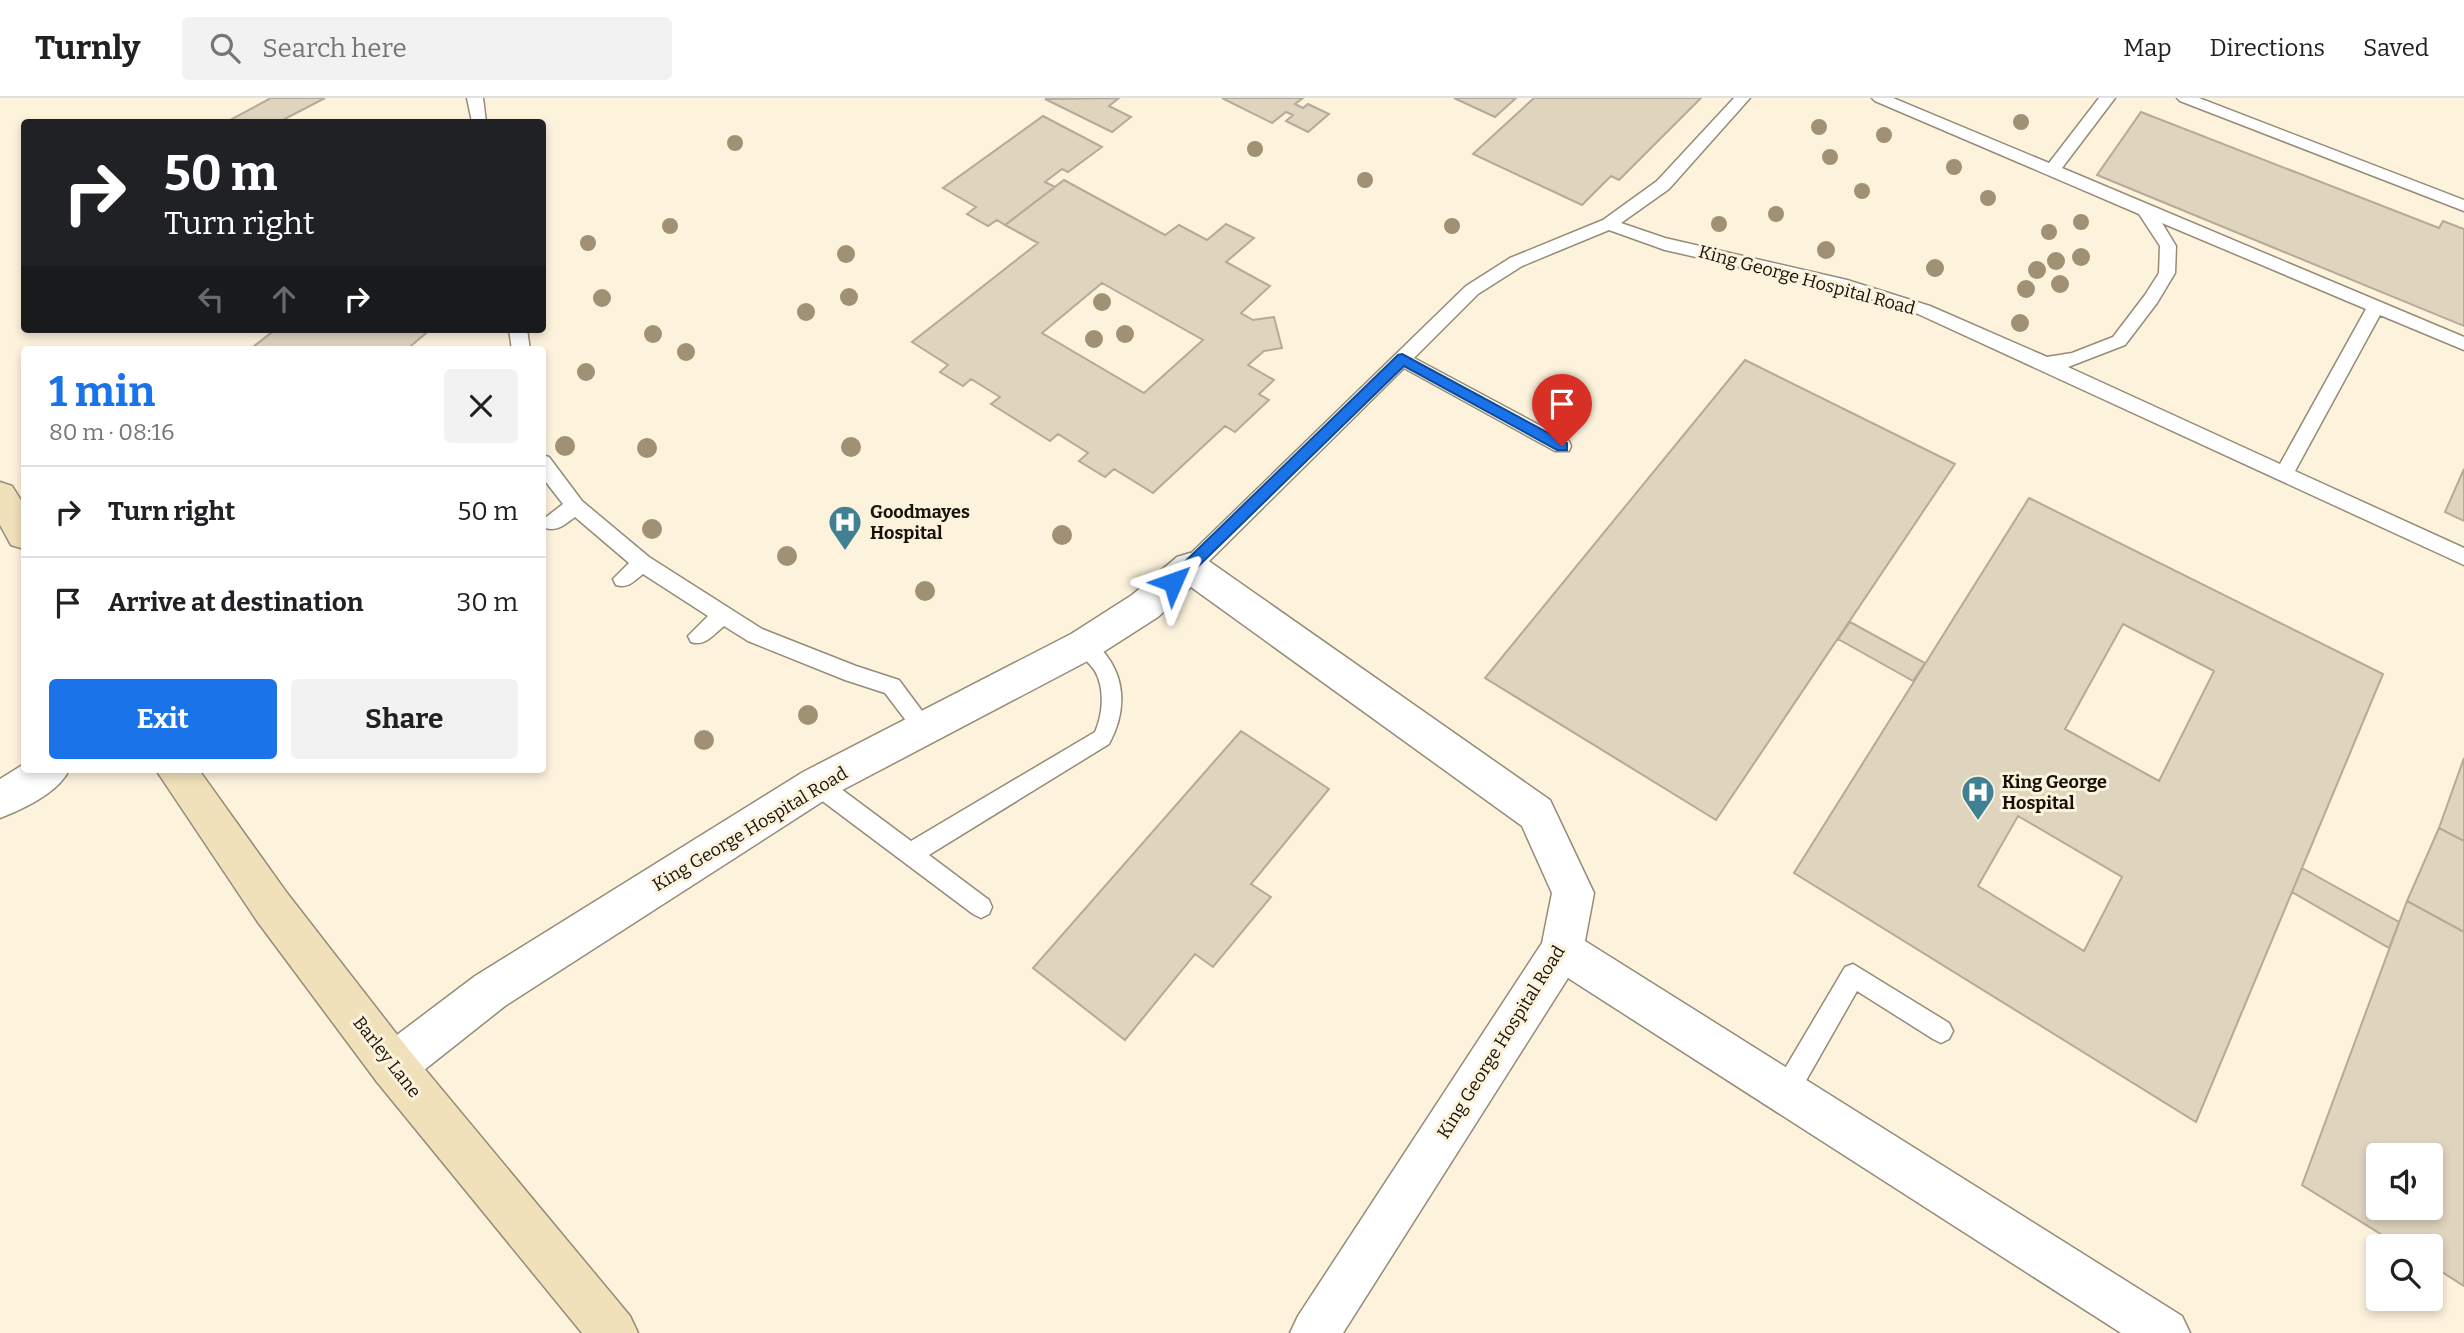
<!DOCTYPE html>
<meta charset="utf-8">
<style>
:root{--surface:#fff;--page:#f2f2f2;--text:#202124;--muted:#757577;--line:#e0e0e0;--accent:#1a73e8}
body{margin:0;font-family:Bitter,serif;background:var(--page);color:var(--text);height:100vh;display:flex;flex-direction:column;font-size:26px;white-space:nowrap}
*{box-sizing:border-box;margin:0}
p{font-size:23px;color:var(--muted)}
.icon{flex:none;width:38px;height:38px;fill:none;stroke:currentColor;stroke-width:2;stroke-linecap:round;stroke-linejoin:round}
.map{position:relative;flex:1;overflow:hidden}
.side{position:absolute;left:21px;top:248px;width:525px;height:427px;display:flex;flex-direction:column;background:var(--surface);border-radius:7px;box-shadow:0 4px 10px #0003}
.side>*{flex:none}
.guide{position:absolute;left:21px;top:21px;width:525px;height:214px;border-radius:7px;box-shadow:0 4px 10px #0003;background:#202124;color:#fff;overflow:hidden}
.tools{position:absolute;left:2366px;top:1045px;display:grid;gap:14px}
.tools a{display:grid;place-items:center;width:77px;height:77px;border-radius:7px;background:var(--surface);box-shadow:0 4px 10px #0003;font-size:35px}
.pin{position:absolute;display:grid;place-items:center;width:60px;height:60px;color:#fff;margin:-72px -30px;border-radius:50% 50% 50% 0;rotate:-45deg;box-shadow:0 0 7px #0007}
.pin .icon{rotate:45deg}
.me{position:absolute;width:77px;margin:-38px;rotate:47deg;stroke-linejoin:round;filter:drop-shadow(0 0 5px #0008)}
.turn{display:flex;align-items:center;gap:24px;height:147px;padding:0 28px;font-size:32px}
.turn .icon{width:91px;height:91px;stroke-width:2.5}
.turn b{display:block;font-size:49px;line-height:60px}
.lanes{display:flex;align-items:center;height:66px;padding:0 28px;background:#0003;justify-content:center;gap:35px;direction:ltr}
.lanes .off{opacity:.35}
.round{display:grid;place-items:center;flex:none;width:74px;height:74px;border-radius:7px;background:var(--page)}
.headline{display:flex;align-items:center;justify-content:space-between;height:119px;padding:0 28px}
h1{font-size:42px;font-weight:700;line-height:52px;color:var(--accent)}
.action{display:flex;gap:14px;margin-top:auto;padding:14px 28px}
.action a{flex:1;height:80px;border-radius:7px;background:var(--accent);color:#fff;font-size:28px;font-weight:700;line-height:80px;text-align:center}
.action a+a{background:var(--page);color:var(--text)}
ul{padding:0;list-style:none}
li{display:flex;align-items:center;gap:21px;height:91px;padding:0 28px;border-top:2px solid var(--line)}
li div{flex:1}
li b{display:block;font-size:26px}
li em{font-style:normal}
header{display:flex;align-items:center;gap:42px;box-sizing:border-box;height:98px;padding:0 35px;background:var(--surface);border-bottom:2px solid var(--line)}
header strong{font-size:33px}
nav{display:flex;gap:38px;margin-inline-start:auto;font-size:24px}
.search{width:490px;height:63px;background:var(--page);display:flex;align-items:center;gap:18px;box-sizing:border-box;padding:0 24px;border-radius:7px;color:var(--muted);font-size:26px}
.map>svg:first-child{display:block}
</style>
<header>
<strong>Turnly</strong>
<div class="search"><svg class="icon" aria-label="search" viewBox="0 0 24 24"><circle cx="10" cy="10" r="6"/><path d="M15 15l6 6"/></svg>Search here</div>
<nav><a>Map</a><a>Directions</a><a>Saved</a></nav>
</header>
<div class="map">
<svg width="2464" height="1235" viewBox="0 0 2464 1235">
<rect width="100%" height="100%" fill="#fdf2dc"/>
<!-- building -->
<path fill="#dfd4be" stroke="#b5aa96" stroke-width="2" fill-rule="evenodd" d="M271,0H325L279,24L228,23Z
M1119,0L1109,8L1131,19L1112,34L1045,1Z
M1222,0H1303L1295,6L1303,10L1308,6L1329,16L1308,34L1286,23L1293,17L1286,14L1272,25Z
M1454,0H1516L1495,19Z
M1534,0H1701L1619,82L1611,78L1582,107L1473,56Z
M2141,14L2439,130L2443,123L2464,131V228L2097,77Z
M1043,18L1102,49L1068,74L1062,71L1045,84L1055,89L1005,127L997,122L988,128L967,116L976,109L943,90Z
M1064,82L1165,137L1179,127L1207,142L1226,126L1254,140L1226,164L1270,188L1241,215L1253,222L1274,219L1282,250L1264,253L1248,267L1274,282L1259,296L1269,302L1235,334L1225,328L1153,395L1114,371L1105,379L1079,363L1088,355L1058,336L1050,343L991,306L1000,299L971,281L963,288L940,274L948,267L912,244L1038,145L1005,127ZM1102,185L1203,242L1144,295L1042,235Z
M276,231H431L406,252H249Z
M1745,262L1955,366L1716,722L1485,580Z
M2464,371V423L2445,414Z
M2029,400L2383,576L2196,1024L1794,775ZM2123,526L2214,573L2159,683L2065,631ZM2018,718L2122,779L2084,853L1978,788Z
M1850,524L1925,565L1913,583L1838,541Z
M1241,633L1329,691L1251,786L1271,799L1213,869L1195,856L1125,942L1033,870Z
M2464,660V743L2439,730Z
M2439,730L2464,743V834L2407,803Z
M2302,770L2399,824L2389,850L2292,794Z
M2407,803L2464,834V1188L2431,1167V1148H2400L2302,1087ZM2378,1057H2431V1110H2378Z"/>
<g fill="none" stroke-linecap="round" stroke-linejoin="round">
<defs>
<path id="lane" d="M467,0H483L486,24H472Z
M1734,0H1750L1669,91L1621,125L1665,140L1847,182L1930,208L2047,259L2072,255L2113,239L2145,197L2159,175L2160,148L2139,116L1875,3L1872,0H1893L2049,65L2099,0H2115L2062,70L2464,239V252L2380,217L2295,373L2464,450V467L1918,216L1845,193L1665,152L1609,132L1522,168L1478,196L1414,260L1569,343L1571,348L1569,353H1555L1404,270L1197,475L1190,477L1183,475L1180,469L1183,463L1466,188L1510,160L1603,122L1657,83ZM2162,125L2366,211L2280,366L2068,269L2125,247L2157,205L2175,175L2176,148Z
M2177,0H2199L2464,102V113L2180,3Z
M509,231H527L530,252H512Z
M542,357L549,359L582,403L649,459L762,531L856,568L899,582L931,625L935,631L931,637L924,640L917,637L885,595L845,582L748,543L724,528C714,536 705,549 691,544L688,538L708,518L643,476C634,483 628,491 616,487L613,481L629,465L575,419C565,426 558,434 545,430L542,425L545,420L563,406L542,379Z
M1084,539C1092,541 1096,546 1102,552C1127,580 1126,615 1109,646L929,757L989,802L992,809L989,816L981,820L973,816L809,693L806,686L809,679L817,676L825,679L911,743L1095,634C1103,616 1105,591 1095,573C1089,564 1079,557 1074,547L1077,541Z
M1853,866L1949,925L1953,933L1949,941L1941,945L1933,941L1857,893L1795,1002L1786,1005L1777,1002L1774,993L1777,984L1845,869Z"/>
<path id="street" d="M1190,455L1203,459L1550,702L1594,795L1585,843L2182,1218L2190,1235H2121L1568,880L1343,1235H1290L1298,1218L1542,845L1552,795L1522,728L1191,489L1158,519L1097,558L831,698L505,908L409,984L393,990L377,984L371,968L377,952L475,878L803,674L1071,536L1132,497L1177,459Z
M24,666V672H69C58,695 23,711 0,720V681Z"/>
<path id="secondary" d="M0,384L12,388L24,407V451L11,447L0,427Z
M156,672H199L287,795L409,952L630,1218L638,1235H582L377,984L257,823Z"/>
</defs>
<!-- lane casing -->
<use href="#lane" stroke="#958b77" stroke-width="3"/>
<!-- street casing -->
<use href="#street" stroke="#958b77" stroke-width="3"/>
<!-- secondary casing -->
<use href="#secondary" stroke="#958b77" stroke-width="3"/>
<!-- lane -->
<use href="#lane" fill="#fff" fill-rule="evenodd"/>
<!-- street -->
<use href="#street" fill="#fff" fill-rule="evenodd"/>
<!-- secondary -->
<use href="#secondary" fill="#f0e1bb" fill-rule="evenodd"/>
</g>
<!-- trees -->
<g fill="#a09174">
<circle cx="2021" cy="24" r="8"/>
<circle cx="1819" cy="29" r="8"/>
<circle cx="1884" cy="37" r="8"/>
<circle cx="735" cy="45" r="8"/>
<circle cx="1255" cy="51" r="8"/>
<circle cx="1830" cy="59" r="8"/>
<circle cx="1954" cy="69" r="8"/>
<circle cx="1365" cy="82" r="8"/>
<circle cx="1862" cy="93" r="8"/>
<circle cx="1988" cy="100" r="8"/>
<circle cx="1776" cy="116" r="8"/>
<circle cx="2081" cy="124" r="8"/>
<circle cx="1719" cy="126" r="8"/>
<circle cx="670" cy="128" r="8"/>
<circle cx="1452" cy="128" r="8"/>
<circle cx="2049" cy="134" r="8"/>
<circle cx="588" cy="145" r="8"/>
<circle cx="1826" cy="152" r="9"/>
<circle cx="846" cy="156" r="9"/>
<circle cx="2081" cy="159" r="9"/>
<circle cx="2056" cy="163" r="9"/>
<circle cx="1935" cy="170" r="9"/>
<circle cx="2037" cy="172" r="9"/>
<circle cx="2060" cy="186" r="9"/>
<circle cx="2026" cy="191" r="9"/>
<circle cx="849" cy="199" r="9"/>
<circle cx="602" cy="200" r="9"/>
<circle cx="1102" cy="204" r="9"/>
<circle cx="806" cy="214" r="9"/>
<circle cx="2020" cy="225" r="9"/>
<circle cx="653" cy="236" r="9"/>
<circle cx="1125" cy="236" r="9"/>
<circle cx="1094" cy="241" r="9"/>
<circle cx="686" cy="254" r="9"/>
<circle cx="586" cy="274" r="9"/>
<circle cx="565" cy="348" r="10"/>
<circle cx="851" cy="349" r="10"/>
<circle cx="647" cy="350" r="10"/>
<circle cx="652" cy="431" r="10"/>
<circle cx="1062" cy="437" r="10"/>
<circle cx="787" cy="458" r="10"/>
<circle cx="925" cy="493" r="10"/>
<circle cx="808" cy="617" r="10"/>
<circle cx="704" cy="642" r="10"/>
</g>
<!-- route -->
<path fill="#1a73e8" stroke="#114b97" stroke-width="2" d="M1402,256L1567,345V352H1557L1404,268L1178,488H1168L1166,484L1168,480L1398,257Z"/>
<!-- icons -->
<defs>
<symbol id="hospital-pin" viewBox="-11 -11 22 30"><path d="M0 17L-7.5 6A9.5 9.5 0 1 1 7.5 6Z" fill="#3f8193" stroke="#fdf2dc"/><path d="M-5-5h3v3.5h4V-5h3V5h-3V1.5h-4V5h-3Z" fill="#fff"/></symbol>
</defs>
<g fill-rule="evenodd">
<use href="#hospital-pin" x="826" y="405" width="38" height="52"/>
<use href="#hospital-pin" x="1959" y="675" width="38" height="52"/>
</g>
<g text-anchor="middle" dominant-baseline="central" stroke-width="6" stroke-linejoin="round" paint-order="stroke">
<!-- street labels -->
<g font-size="18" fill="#17130b" stroke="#fdf2dc">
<text transform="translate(1807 182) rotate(15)">King George Hospital Road</text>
<text transform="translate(750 731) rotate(-31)">King George Hospital Road</text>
<text transform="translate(1501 944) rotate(-58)">King George Hospital Road</text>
<text transform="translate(387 959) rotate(52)">Barley Lane</text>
</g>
<!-- poi labels -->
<g font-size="18" font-weight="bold" fill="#17130b" stroke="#fdf2dc" text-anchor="start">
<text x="870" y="414">Goodmayes<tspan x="870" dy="21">Hospital</tspan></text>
<text x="2002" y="684">King George<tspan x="2002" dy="21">Hospital</tspan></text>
</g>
</g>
</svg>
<div class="tools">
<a><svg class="icon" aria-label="sound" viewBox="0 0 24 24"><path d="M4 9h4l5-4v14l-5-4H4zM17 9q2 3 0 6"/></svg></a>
<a><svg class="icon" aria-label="search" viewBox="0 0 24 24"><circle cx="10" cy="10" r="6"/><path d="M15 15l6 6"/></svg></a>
</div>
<div class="pin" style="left:1562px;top:348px;background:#d93025"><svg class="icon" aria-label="arrive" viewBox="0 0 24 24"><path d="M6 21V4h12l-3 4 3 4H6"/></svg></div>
<svg class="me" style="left:1173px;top:484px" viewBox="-20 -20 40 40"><path d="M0-17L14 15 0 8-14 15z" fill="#1a73e8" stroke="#fff" stroke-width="4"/></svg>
<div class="guide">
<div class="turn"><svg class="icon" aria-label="right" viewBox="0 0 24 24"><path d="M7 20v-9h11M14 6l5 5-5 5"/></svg><div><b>50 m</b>Turn right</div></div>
<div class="lanes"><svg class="icon off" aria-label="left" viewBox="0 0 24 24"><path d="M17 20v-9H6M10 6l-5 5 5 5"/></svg><svg class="icon off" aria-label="ahead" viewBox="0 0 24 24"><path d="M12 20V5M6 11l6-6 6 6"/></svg><svg class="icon" aria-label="right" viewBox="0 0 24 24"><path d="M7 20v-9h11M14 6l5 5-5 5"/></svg></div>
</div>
<section class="side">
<div class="headline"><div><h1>1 min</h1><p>80 m · 08:16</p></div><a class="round"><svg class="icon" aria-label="close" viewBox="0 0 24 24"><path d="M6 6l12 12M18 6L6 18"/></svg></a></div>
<ul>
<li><svg class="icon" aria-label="right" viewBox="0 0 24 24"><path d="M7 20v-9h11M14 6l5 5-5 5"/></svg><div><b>Turn right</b></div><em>50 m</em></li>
<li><svg class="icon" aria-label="arrive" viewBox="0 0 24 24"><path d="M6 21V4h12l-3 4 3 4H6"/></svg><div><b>Arrive at destination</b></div><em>30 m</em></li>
</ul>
<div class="action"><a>Exit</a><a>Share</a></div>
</section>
</div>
